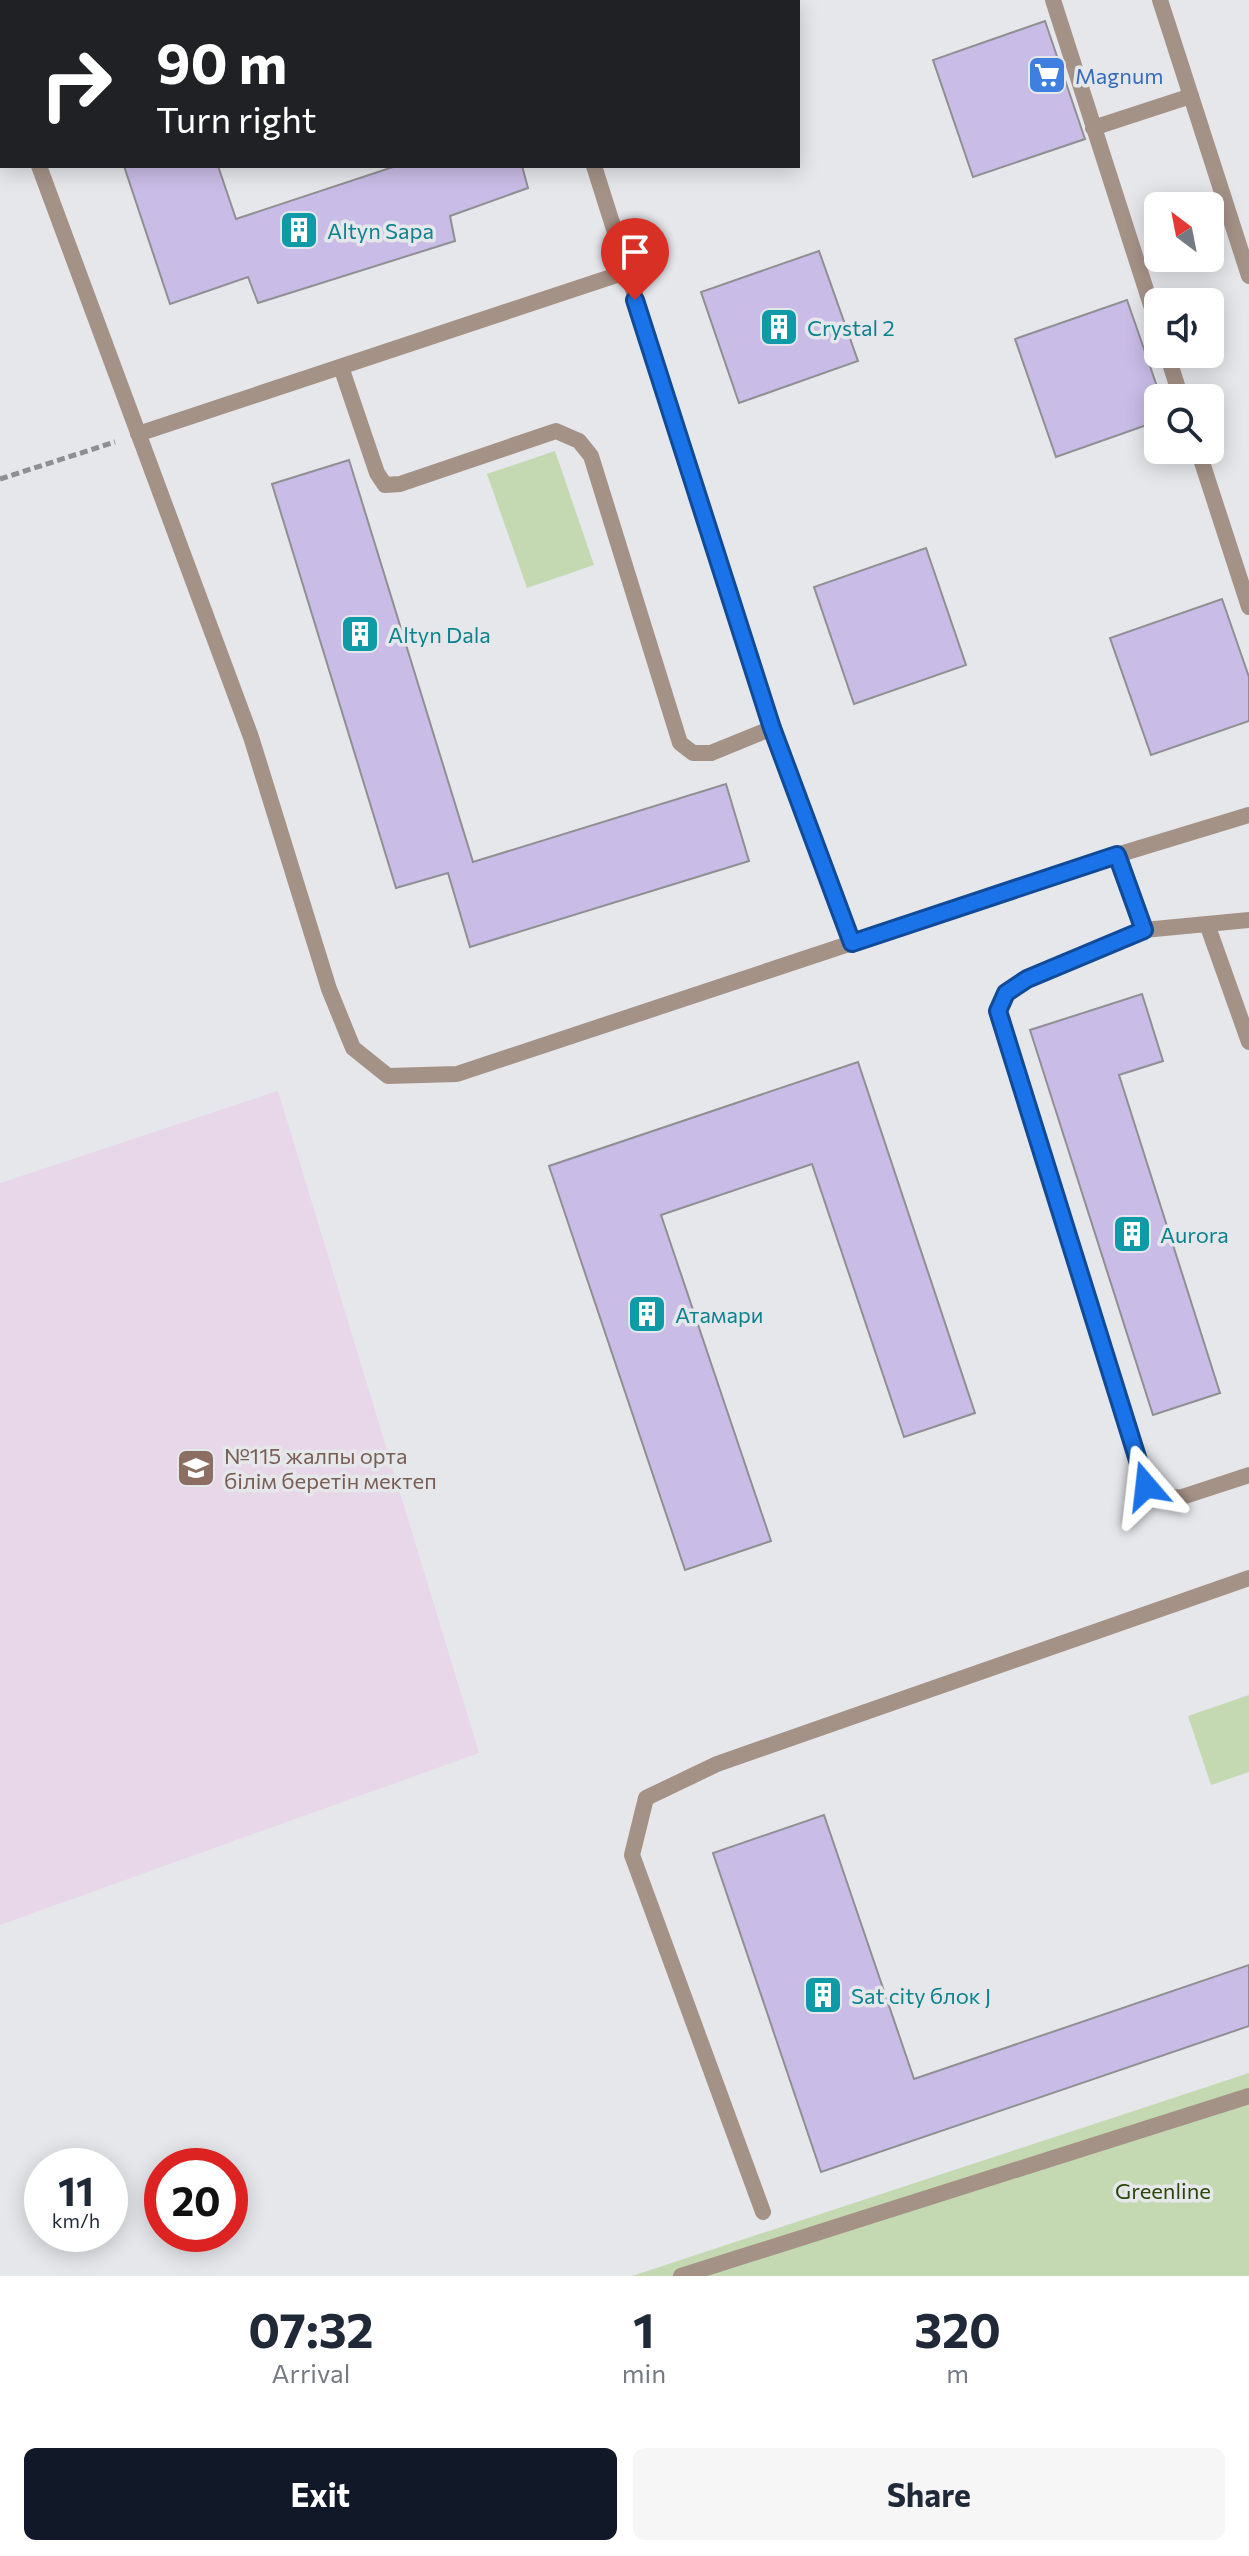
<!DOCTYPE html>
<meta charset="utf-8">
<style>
:root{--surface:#fff;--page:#f6f6f7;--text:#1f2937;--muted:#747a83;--accent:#111827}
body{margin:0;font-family:Commissioner,sans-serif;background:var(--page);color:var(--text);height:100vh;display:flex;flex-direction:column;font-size:30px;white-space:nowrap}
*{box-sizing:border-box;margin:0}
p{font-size:26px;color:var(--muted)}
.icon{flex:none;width:44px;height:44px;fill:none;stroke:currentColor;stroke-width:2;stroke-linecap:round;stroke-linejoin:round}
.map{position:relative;height:2276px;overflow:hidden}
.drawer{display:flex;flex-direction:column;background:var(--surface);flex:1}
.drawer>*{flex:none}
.top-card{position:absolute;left:0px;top:0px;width:800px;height:168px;box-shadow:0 4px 20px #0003;background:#202124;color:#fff;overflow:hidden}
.needle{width:52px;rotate:328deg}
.tools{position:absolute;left:1144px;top:192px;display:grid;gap:16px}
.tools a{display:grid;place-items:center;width:80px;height:80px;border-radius:12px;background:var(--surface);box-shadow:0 4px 20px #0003;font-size:40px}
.speed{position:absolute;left:24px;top:2148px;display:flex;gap:16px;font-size:40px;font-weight:700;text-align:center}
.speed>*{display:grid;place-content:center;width:104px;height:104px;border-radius:50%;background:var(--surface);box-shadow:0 4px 20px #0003;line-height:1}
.speed small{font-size:20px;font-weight:400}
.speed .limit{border:12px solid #d22;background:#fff;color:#111}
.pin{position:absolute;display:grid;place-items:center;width:68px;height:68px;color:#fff;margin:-82px -34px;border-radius:50% 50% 50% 0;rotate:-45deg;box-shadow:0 0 8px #0007}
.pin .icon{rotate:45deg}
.me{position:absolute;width:88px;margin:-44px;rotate:343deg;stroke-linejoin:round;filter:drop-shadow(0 0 6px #0008)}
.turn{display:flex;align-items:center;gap:28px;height:168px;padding:0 24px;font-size:36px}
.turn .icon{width:104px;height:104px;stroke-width:2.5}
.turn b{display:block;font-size:56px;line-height:68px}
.eta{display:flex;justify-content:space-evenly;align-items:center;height:136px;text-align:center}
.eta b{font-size:48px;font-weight:700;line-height:56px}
.cta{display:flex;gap:16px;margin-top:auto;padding:16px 24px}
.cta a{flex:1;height:92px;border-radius:12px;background:var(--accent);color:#fff;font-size:32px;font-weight:700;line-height:92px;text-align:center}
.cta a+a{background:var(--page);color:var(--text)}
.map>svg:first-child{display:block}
</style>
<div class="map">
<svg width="1249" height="2276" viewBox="0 0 1249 2276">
<rect width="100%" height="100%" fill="#e5e7eb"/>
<!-- education -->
<path fill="#e8d7e8" d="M278,1091L479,1753L0,1925V1183Z"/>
<!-- green -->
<path fill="#c4d9b2" d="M555,451L594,565L527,588L487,474Z
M1249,1695V1772L1211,1785L1188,1716Z
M1249,2073V2276H632Z"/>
<!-- building -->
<path fill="#c9bce7" stroke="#908f93" stroke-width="2" d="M76,0H166L167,2H77Z
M701,0H754V2H695Z
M1045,21L1085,139L973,177L933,60Z
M124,166H218L236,219L396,166H522L528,188L450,216L455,241L258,303L248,277L170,304Z
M819,251L858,361L739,403L701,292Z
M1127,300L1161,398H1158V421L1056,457L1015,339Z
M349,460L473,862L726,784L749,861L470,947L448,873L396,888L272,484Z
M926,548L966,665L854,704L814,587Z
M1222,599L1249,677V721L1151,755L1110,638Z
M1142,994L1163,1061L1119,1075L1220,1393L1153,1415L1030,1030Z
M858,1062L975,1413L904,1437L812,1164L661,1215L771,1541L685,1570L549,1166Z
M824,1815L914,2079L1249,1965V2026L821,2172L713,1853Z"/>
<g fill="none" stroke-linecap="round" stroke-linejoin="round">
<!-- path -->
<path stroke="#8e8f92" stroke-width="5" stroke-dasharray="8 4" stroke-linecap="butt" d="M0,479L115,442"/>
<!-- service -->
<path stroke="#a59287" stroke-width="16" d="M1053,0L1158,327
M1093,128L1191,96
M1167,354L1181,398
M341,367L377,473L385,485L400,484L556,431L579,441L591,456L680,743L693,753H711L772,728
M1198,450L1249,607
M1117,855L1144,930
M1249,920L1144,930L1027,979L1006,993L998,1011L1146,1486L1157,1498L1182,1497L1249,1475
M1207,924L1249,1042
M681,2276L1249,2096"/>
<!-- minor -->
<path stroke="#a59287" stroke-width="16" d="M537,0L538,2
M0,53L2,59
M39,166L251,737L329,989L353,1048L388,1076L457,1074L1117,855L1249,815
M594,166L772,728L852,943
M138,434L626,272
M763,2212L632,1855L646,1798L717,1764L1249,1578"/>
<!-- tertiary -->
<path stroke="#a59287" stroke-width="16" d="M1160,0L1249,276"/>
</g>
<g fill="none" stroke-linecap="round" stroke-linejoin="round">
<defs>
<path id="route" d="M635,300L772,728L852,943L1117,855L1144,930L1027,979L1006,993L998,1011L1146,1486"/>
</defs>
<!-- route casing -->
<use href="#route" stroke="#114b97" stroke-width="20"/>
<!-- route -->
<use href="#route" stroke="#1a73e8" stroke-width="14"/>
</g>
<!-- icons -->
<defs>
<symbol id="supermarket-square" viewBox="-11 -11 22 22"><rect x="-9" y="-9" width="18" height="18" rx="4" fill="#3f7fe0" stroke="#e5e7eb"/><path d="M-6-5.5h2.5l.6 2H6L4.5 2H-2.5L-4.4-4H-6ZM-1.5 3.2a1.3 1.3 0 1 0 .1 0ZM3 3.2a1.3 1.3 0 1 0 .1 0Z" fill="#fff"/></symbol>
<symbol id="building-square" viewBox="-11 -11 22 22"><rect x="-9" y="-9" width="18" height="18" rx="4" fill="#0f9aa8" stroke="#e5e7eb"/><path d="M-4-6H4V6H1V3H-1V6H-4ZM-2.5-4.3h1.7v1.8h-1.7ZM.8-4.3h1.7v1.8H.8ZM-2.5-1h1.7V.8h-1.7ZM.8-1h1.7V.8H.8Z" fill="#fff"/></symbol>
<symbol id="school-square" viewBox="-11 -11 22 22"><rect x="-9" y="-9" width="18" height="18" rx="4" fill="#8d6e63" stroke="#e5e7eb"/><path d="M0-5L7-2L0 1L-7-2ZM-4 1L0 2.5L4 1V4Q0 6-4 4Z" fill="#fff"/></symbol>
</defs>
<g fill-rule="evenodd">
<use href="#supermarket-square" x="1025" y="53" width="44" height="44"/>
<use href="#building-square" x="277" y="208" width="44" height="44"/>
<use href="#building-square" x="757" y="305" width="44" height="44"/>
<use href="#building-square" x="338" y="612" width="44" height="44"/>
<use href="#building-square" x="1110" y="1212" width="44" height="44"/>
<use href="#building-square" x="625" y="1292" width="44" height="44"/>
<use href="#school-square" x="174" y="1446" width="44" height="44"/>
<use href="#building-square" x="801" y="1973" width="44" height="44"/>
</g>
<g text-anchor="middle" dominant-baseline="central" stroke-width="7" stroke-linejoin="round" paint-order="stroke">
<!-- shop labels -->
<g font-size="22" fill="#366cbe" stroke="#e5e7eb" text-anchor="start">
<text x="1075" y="75">Magnum</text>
</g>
<!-- culture labels -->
<g font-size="22" fill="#0d838f" stroke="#e5e7eb" text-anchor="start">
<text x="327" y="230">Altyn Sapa</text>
<text x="807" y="327">Crystal 2</text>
<text x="388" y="634">Altyn Dala</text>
<text x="1160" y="1234">Aurora</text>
<text x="675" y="1314">Атамари</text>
<text x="851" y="1995">Sat city блок J</text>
</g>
<!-- education labels -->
<g font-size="22" fill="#785e54" stroke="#e5e7eb" text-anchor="start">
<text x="224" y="1455">№115 жалпы орта<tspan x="224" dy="25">білім беретін мектеп</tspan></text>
</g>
<!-- park labels -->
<g font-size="22" fill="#2b4608" stroke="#e5e7eb">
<text x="1163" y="2190">Greenline</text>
</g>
</g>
</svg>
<div class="tools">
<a><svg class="needle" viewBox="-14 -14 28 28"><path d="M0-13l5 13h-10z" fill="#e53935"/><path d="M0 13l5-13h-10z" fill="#747a83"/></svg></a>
<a><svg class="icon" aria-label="sound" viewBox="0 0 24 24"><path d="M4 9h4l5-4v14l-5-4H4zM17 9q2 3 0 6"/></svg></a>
<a><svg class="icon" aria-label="search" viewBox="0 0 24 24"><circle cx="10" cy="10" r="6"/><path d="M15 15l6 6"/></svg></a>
</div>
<div class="speed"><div>11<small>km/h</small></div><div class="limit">20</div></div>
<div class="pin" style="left:635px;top:300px;background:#d93025"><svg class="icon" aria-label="arrive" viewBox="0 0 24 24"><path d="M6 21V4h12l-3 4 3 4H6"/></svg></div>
<svg class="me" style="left:1146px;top:1486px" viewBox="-20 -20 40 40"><path d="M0-17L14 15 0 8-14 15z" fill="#1a73e8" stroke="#fff" stroke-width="4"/></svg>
<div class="top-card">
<div class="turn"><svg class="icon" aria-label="right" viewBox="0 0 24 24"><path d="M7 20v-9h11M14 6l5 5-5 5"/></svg><div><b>90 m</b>Turn right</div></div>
</div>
</div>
<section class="drawer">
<div class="eta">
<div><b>07:32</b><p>Arrival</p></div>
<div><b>1</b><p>min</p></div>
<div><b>320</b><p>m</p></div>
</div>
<div class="cta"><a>Exit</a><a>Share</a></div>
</section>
